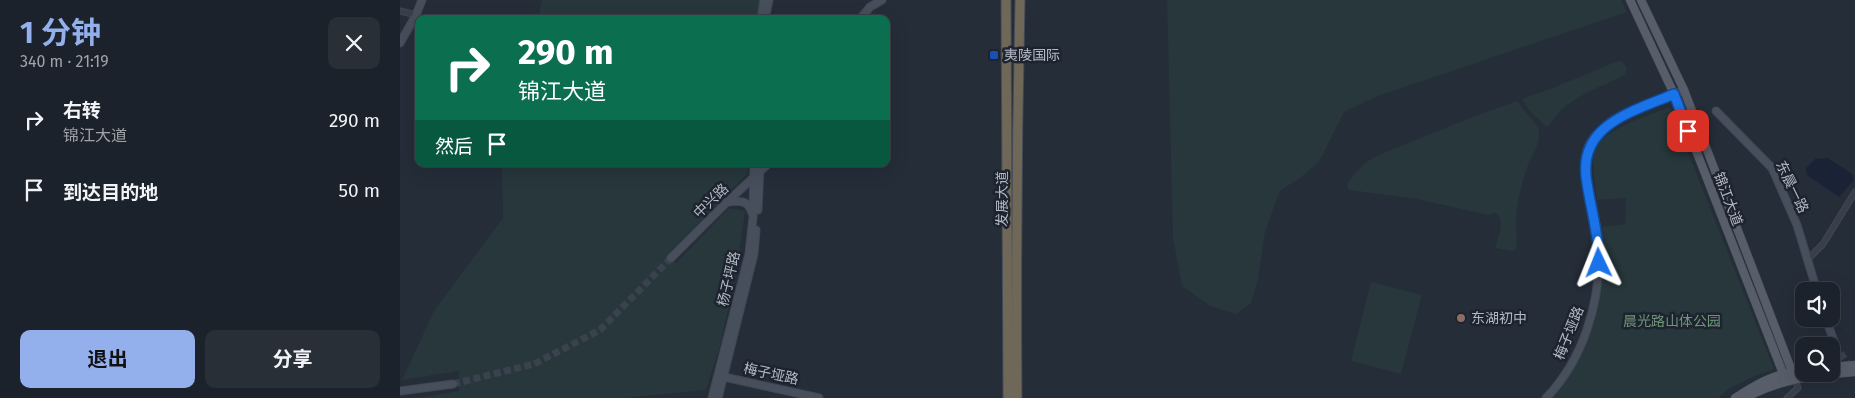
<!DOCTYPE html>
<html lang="zh">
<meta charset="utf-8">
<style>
:root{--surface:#1c222b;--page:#292f37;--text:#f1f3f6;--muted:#a0a4a9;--line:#3a3f47;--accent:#93afec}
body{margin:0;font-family:"Fira Sans","Noto Sans SC",sans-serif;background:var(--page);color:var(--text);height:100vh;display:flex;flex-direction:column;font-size:19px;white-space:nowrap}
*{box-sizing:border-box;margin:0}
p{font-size:16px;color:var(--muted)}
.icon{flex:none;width:28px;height:28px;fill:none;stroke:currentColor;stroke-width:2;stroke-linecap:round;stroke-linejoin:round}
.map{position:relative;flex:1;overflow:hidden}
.details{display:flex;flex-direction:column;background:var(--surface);width:400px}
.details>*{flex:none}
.guide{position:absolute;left:15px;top:15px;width:475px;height:152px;border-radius:10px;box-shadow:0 5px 20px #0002,0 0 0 1px var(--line);background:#0b6e4f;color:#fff;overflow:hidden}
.tools{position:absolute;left:1395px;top:282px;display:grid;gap:10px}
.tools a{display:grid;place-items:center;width:45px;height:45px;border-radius:10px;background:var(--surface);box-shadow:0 5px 20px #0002,0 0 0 1px var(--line);font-size:25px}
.pin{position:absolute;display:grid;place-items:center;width:42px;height:42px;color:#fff;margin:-21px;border-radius:10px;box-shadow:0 2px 8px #0006}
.me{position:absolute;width:55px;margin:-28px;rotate:358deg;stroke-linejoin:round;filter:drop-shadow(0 0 4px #0008)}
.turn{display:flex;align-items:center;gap:18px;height:105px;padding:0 20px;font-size:22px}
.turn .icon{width:65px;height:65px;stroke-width:2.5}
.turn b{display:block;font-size:35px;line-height:42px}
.then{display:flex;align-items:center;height:48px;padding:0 20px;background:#0003;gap:10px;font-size:19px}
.round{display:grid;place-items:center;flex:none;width:52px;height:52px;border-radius:10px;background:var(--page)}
.head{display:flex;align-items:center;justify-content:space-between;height:85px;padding:0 20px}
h1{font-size:30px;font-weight:700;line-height:38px;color:var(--accent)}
.action{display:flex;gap:10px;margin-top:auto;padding:10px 20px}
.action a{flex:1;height:58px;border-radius:10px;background:var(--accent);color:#111;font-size:20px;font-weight:700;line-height:58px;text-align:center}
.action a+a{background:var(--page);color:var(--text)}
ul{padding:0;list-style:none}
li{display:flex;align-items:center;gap:15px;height:70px;padding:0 20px}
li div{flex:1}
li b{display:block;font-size:19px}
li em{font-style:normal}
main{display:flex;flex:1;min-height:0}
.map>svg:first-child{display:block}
</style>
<main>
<section class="details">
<div class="head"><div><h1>1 分钟</h1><p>340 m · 21:19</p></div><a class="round"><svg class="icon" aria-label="close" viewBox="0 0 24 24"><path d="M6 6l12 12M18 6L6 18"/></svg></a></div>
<ul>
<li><svg class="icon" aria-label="right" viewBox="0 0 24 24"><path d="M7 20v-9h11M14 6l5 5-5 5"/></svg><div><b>右转</b><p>锦江大道</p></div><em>290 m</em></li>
<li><svg class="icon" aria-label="arrive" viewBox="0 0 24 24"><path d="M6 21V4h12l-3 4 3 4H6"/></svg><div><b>到达目的地</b></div><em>50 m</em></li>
</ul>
<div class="action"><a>退出</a><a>分享</a></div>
</section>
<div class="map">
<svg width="1455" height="398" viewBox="0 0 1455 398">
<rect width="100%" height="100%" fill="#252d39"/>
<!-- green -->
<path fill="#27373b" d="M142,0H361L357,19H138Z
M767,0H1221L1227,12L978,96L944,112L919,162L901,177L880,191L865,232L858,279L851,303L836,314L810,306L782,286L773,238Z
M1218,61H1222L1227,68L1225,75C1204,85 1180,94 1162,109C1157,115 1152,122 1147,127L1129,110L1122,99L1155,87Z
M1117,101L1138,127C1143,142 1131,155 1127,168C1121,185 1117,203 1116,222C1116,231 1118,240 1116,249L1113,251L1095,248C1098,237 1107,219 1095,213L1088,215L1017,199L949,190L947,185C953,173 964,163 976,156L1065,120Z
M1270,107L1374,369C1355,376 1332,384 1318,398H1150C1163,382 1178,363 1186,344C1202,308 1204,266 1202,227L1225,224L1226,198L1197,200C1196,188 1191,166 1194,154C1199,129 1248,116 1270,107Z
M102,164H348V173L267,255L276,263L329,208L345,211L337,268L320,346L306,390L224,398H0L25,397L59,391V371L2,380L34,311L103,218Z
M971,282L1022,295L1001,374L951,361Z"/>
<!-- water -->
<path fill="#1a2336" d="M1428,158L1452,174L1454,180L1439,197L1407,175L1406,168L1415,159Z"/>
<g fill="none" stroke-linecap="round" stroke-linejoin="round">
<!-- secondary-tunnel -->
<path stroke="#3a424e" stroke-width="7" stroke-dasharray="7 3.5" stroke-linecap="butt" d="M1435,344L1451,369
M53,384L134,364L200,330L271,258"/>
<defs>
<path id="street" d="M0,11L16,15
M1407,260L1423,244L1455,192
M1387,398L1398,388L1395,379"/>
<path id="secondary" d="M361,19L364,0
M365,19L369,0
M460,19L470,7L482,0
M0,43L16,15L22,0
M1316,111L1372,168L1397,225L1417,291
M327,202C339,201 348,199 352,213
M358,210L360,164
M271,258L327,202L368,164
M1426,319L1435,344
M320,376L419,398
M0,391L53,384
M312,398L349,254L353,217L354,164
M318,398L354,254L356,230
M1146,398C1183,360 1200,304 1199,252C1198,239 1197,226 1194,214C1189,190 1176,159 1194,137C1212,117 1259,100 1284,90"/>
<path id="primary" d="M1230,0L1274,94L1386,381
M1241,0L1284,90L1395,379
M1431,367L1455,365
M1335,398C1358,383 1376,373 1404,370
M1345,398C1381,378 1415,376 1455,372"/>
<path id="highway" d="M606,0L608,398
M617,398C616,265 617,133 620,0"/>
</defs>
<!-- street casing -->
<use href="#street" stroke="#424853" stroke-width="7"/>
<!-- secondary casing -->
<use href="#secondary" stroke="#424853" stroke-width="9"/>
<!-- primary casing -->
<use href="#primary" stroke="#424853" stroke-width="9"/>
<!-- highway casing -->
<use href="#highway" stroke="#444a55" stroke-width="11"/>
<!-- street -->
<use href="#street" stroke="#393f4a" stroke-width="5"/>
<!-- secondary -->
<use href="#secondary" stroke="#474e5c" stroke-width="7"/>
<!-- primary -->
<use href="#primary" stroke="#575e6a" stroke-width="8"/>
<!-- highway -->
<use href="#highway" stroke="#6f6757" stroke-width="9"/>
</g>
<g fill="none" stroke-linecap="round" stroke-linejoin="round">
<defs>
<path id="route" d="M1199,263C1199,235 1191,210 1187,183C1176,125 1232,112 1274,94L1288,131"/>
</defs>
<!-- route casing -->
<use href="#route" stroke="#114b97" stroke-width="12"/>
<!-- route -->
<use href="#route" stroke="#1a73e8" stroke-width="9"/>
</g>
<!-- markers -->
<rect fill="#1a4fb4" stroke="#1e242f" stroke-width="2" x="589" y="50" width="10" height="10" rx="2.5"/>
<circle fill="#8d6e63" stroke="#1e242f" stroke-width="2" cx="1061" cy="318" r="5"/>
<g text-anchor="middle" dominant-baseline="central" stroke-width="5" stroke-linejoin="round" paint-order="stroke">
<!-- poi labels -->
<g font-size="14" fill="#b4bac5" stroke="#1e242f" text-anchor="start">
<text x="604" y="55">夷陵国际</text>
<text x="1071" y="318">东湖初中</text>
</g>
<!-- street labels -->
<g font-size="14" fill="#b4bac5" stroke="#1e242f">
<text transform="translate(1392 187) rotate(64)">东晨一路</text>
<text transform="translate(602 199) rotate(-90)">发展大道</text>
<text transform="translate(1328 199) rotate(69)">锦江大道</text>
<text transform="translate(311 201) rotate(-44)">中兴路</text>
<text transform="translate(329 279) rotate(-77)">杨子坪路</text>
<text transform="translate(1169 333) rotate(-68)">梅子垭路</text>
<text transform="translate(371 374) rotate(12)">梅子垭路</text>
</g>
<!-- park labels -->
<g font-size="14" fill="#6e947a" stroke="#1e242f">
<text x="1272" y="321">晨光路山体公园</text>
</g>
</g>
</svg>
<div class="tools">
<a><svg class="icon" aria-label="sound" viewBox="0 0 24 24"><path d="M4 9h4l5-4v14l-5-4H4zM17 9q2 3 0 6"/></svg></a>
<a><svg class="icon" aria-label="search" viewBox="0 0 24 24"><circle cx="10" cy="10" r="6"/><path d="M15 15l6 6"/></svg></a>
</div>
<div class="pin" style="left:1288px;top:131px;background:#d93025"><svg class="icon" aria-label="arrive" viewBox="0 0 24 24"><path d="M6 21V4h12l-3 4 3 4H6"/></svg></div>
<svg class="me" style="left:1199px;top:263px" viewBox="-20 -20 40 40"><path d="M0-17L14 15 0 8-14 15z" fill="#1a73e8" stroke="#fff" stroke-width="4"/></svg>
<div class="guide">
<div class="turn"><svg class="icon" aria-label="right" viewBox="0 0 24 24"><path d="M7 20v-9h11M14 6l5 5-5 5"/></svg><div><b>290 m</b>锦江大道</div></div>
<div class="then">然后<svg class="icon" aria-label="arrive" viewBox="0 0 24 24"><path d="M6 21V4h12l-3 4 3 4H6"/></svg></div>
</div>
</div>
</main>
